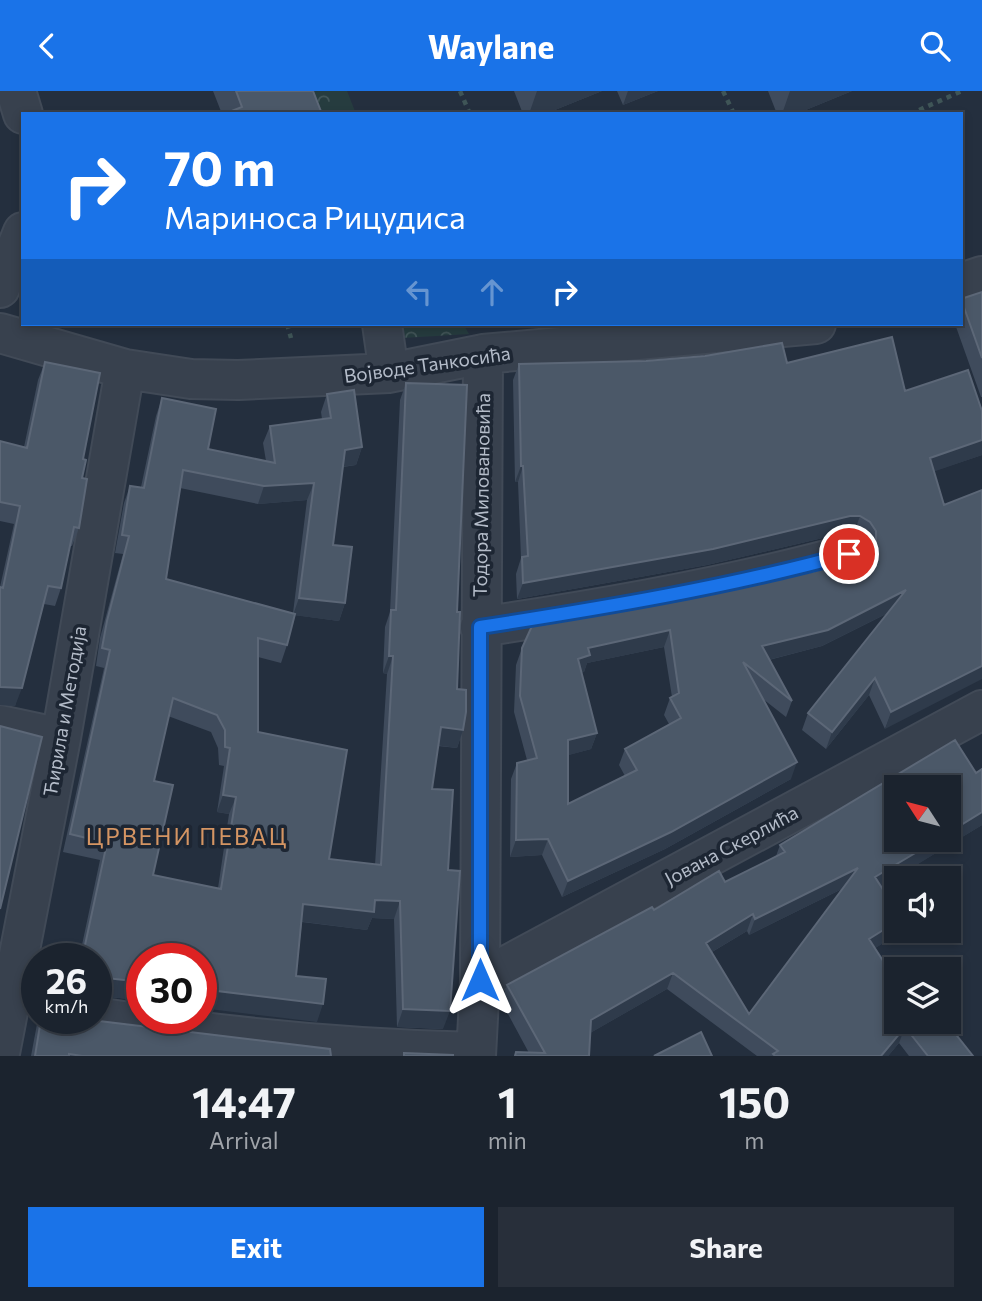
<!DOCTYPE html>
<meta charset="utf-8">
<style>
:root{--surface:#1b232e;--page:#282f3a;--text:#f1f3f6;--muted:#a0a4aa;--line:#39404a;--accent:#1a73e8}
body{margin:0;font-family:Commissioner,sans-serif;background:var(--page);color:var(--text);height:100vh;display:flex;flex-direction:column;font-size:26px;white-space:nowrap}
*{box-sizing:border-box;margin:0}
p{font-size:23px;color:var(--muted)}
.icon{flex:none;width:38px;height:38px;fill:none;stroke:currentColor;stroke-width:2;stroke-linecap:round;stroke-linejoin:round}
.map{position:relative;height:965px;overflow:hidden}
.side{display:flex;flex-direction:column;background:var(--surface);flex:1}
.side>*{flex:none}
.guide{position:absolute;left:21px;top:21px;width:942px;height:214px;border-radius:0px;box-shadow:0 4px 10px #0003,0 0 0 2px var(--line);background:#1a73e8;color:#fff;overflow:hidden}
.needle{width:46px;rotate:306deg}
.controls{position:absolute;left:884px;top:684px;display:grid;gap:14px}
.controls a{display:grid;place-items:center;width:77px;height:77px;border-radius:0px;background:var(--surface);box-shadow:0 4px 10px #0003,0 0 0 2px var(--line);font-size:35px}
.speed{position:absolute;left:21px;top:852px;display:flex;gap:14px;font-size:35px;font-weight:700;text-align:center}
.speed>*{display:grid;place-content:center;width:91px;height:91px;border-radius:50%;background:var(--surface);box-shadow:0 4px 10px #0003,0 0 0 2px var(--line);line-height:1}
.speed small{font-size:18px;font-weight:400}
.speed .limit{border:10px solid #d22;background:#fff;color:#111}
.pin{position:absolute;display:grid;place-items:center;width:60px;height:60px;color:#fff;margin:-30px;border:4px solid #fff;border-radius:50%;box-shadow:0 2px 7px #0007}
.me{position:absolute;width:77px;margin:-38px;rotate:0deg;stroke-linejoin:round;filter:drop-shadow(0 0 5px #0008)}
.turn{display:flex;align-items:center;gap:24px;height:147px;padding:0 28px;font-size:32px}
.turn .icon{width:91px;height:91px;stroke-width:2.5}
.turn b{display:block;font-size:49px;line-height:60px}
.lanes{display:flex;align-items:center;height:66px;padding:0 28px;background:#0003;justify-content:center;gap:35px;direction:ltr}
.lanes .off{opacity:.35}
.eta{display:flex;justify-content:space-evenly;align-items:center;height:119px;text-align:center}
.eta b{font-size:42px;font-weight:700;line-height:49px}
.button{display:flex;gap:14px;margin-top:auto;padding:14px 28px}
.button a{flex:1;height:80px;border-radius:0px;background:var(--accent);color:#fff;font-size:28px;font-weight:700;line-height:80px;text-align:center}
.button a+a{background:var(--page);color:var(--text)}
header{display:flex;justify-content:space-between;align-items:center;height:91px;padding:0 28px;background:var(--accent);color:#fff;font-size:32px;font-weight:700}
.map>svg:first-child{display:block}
</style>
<header><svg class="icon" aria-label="back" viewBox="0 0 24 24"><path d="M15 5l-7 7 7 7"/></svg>Waylane<svg class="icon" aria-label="search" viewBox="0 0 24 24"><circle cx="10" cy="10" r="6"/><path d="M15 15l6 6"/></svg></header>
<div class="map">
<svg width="982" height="965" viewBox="0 0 982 965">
<defs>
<pattern id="park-crowns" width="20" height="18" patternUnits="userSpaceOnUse" patternTransform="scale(1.75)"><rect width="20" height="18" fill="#263c3f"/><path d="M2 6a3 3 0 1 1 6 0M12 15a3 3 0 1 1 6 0" fill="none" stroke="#435659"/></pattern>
</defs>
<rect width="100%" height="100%" fill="#242f3e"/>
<!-- park -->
<path fill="url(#park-crowns)" d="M309,0H347L356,23H319Z
M382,233H463L469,243L386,248Z"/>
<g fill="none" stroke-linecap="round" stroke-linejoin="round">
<defs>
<path id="minor" d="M16,0L23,23
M961,192L982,185
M0,197L23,141
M382,233L389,282
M0,242L125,278L191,288L238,289L389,282L483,263L816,233
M480,536C603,518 729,496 849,463
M0,634L61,647
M480,889L982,619
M96,926C222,946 348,958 476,961
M0,962L61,647L125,278
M476,965L480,889L483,263"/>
</defs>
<!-- minor casing -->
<use href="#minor" stroke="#414a57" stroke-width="42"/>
<!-- path -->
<path stroke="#3f5557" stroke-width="4.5" stroke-dasharray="5 5" stroke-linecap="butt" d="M460,0L470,23
M723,0L734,23
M910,23L962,0
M287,233L291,247"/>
<!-- minor -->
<use href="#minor" stroke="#38414e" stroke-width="38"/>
</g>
<!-- wall -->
<path fill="#3f4b5c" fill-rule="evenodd" d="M213,0H313L222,23Z
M514,0H602L545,23H523Z
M617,0H658L623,14Z
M768,0H852L796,23H777Z
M982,201V306H981L955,233H961V208Z
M45,271L83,368L79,437L72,455H70L61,497L55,515L44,513L15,615L0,614V496L14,433L0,430V350L24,356L38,289Z
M787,272L982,320V364L934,380L944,414L982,399L885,638L869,604L826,658L802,639L808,622L888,522L822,555L769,569L792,610L786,626L763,608L791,688L665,758L562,806L542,764L510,766L511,688L517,672L527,669L514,621L516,574L522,557L676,510L815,480L861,467L870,462V457L864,447L854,442H844L707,474L517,508L516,483L521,467L518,391H515L513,289L519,273ZM664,556L672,606L670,607L664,624L669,633L625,658L619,674L625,685L568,713V664L591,658L597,642L581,581H584L587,572Z
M406,292L457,521V598L463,639L457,657L438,655L432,698L448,779L443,938L397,936L394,828L372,827L367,839L302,831L296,885L317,931L142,868V909L96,905V868H79L100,769L63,761L104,577L96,575L100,547L123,463L115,462L124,412L130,395L141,396L156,325L162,307L208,358L266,370L263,352L270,335L322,328L321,321L327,303L362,356L356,374L343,376L333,454L345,512L339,530L295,524L287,554L281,572L258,566V641L329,768L375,774L387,583L383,582L385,536L390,521L400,309ZM180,397L258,413L307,409L293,522L166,488ZM168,625L211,641L218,657L219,674L224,675L217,721L229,723L218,797L153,784L154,690Z
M982,678V734L881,795L896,844L875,857L896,931L973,965H909L899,952L888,965H757L667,898L590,942L589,965H514L516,961L529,962L501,910L507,894L654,819L725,791L776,765L780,754L976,682ZM842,798L749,923L712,861L747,840L749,844Z
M39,928H94L99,930L331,965H31L37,933Z"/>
<!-- shaded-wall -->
<path fill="#2f3b4b" d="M537,0H602L545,23H529Z
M628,0H658L623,14Z
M790,0H852L796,23H782Z
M982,349V364L924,384L930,367Z
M362,356L356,374L338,376L345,359Z
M521,375H523L518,391H515Z
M314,392L307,409L258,413L264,395Z
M850,425H860L854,442H844L707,474L517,508L523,492Z
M906,499L900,516L822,555L756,572L762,555Z
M299,507L345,512L339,530L293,524Z
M670,539L664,556L587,572L584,581L572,585L578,568L588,557Z
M389,565H393L387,583L383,582Z
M982,575V588L885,638L891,621Z
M875,587L869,604L826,658L832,641Z
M0,596L22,597L15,615L0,614Z
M441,636L463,639L457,657L435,654Z
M597,642L591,658L562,666L568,649Z
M797,671L791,688L665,758L562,806L568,790Z
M223,704L236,706L229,723L217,721Z
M982,721V734L869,803L875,786L937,749H948V742Z
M548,748L542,764L510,766L516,749Z
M858,777L852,793L749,844L755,828Z
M375,809L400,810L394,828L372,827L367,839L297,830L303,813Z
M753,823L747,840L700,868L706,852Z
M896,831V840H897L896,844L863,865L869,848Z
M673,882L667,898L585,945L591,929Z
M106,887L142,891V909L96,905V888Z
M201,898L323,913L317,931L201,917Z
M403,918L450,920L443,938L397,936Z
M905,936L899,952L888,965H881Z"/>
<!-- building -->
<path fill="#4b5868" stroke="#5c6777" stroke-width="2" fill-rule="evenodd" d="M236,0H313L322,23H224L242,16Z
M982,201V267L961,208Z
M892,246L905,300L968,279L982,320V349L930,367L944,414L982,399V575L891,621L875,587L832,641L808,622L906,499L828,539L762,555L792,610L743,571L797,671L671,741L568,790L548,748L516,749L517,672L537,667L520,605L522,557L532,535L676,510L815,480L861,467L871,462L876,452V440L870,431L860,425H850L713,458L523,492L522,466L528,465L523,375H521L519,273L646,270L705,265L782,252L787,272ZM670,539L679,602L670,607L681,627L625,658L637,679L568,713V649L597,642L578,568L590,564L588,557Z
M45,271L100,282L83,368L86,369L82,387L87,388L79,437L74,436L61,497L48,495L22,597L0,596V496L3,497L20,415L0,411V350L27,357Z
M406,292L467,294L457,521H460L457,598L466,599V621L463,639L441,636L432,698L453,699L448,779L460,780L450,920L403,918L400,810L375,809L374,821L303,813L296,885L326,888L323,913L201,898V868H142V891L106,887L96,888V868H82L107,752L70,743L110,559L102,557L107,530L129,445L122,444L130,395L144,397L162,307L216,318L208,358L275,372L270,335L331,327L327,303L354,299L362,356L345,359L333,454L352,456L345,512L299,507L314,392L264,395L183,379L166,488L295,523L287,554L258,547V641L347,659L329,768L381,774L393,565H389L391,519H396ZM173,607L217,624L225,639V656L230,657L223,704L236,706L221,798L153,784L173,694L154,690Z
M0,635L42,646L0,818Z
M955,649L976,682L982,678V721L948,742V696H896V749H937L875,786L896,819V831L869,848L896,890V931H946L973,965H928L905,936L881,965H775L773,963L778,960L673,882L591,929L589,965H515L516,961L545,962L507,894L652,816L654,819L719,780L725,791L785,761L780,754ZM858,777L749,923L706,852L753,823L755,828Z
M41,928H94L99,930L330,958L331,965H82L69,963V965H35Z
M701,941L712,965H654Z
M404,962L453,964V965H404Z"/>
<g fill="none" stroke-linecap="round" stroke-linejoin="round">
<defs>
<path id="route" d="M480,889V536C603,517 729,496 849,463"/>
</defs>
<!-- route casing -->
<use href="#route" stroke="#114b97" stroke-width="18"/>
<!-- route -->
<use href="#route" stroke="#1a73e8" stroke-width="12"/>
</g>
<g text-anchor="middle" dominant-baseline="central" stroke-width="7" stroke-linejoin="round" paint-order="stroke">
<!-- street labels -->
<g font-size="19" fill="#b4bcc9" stroke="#1d2633">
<text transform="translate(427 273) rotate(-8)">Војводе Танкосића</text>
<text transform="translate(481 404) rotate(-89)">Тодора Миловановића</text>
<text transform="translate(64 620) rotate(-80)">Ћирила и Методија</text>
<text transform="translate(731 754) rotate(-28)">Јована Скерлића</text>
</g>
<!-- quarter labels -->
<g font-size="23" letter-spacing="2" fill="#d59563" stroke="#1d2633">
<text x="187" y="745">ЦРВЕНИ ПЕВАЦ</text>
</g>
</g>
</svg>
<div class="controls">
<a><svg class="needle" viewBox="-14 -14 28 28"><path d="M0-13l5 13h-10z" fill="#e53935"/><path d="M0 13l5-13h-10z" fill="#a0a4aa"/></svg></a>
<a><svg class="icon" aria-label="sound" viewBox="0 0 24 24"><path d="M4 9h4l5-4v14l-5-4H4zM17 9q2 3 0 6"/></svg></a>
<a><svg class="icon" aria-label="layers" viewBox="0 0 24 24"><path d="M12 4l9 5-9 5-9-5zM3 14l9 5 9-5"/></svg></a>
</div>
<div class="speed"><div>26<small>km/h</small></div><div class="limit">30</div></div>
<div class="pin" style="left:849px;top:463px;background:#d93025"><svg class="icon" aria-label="arrive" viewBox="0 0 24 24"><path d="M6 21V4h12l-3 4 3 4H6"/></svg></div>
<svg class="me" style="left:480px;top:889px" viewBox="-20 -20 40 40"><path d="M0-17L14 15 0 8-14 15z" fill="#1a73e8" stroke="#fff" stroke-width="4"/></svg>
<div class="guide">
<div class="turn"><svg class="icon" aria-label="right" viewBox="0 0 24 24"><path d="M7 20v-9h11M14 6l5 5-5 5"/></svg><div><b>70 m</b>Мариноса Рицудиса</div></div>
<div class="lanes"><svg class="icon off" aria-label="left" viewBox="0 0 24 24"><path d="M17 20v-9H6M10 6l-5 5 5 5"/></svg><svg class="icon off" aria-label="ahead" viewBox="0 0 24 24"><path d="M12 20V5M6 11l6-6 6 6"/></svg><svg class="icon" aria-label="right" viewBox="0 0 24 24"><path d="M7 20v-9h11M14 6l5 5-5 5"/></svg></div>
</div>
</div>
<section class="side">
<div class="eta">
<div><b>14:47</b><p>Arrival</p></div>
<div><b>1</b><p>min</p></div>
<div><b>150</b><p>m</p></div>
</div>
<div class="button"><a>Exit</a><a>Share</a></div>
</section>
